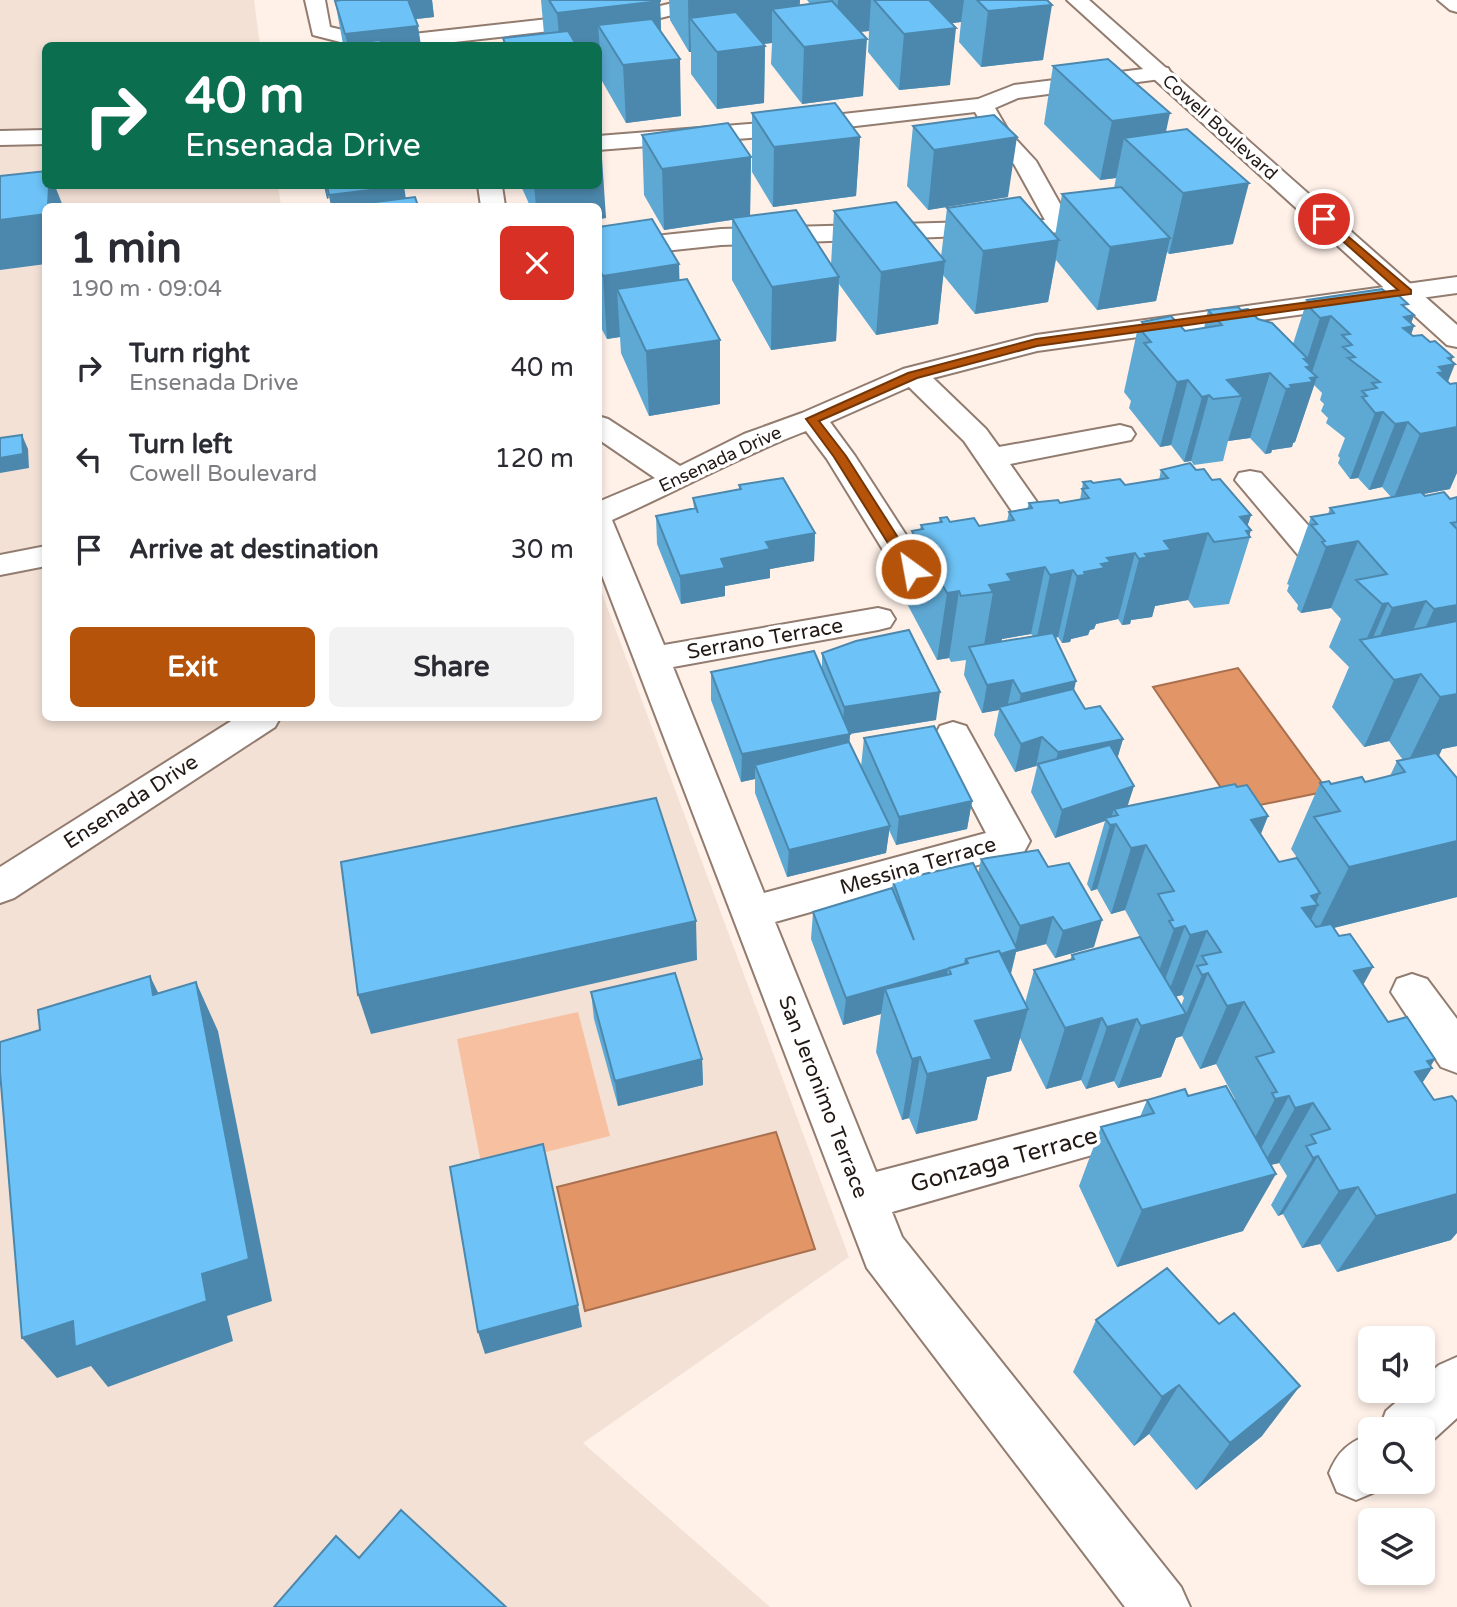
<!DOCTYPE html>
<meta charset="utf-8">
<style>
:root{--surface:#fff;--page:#f2f2f3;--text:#2b2b33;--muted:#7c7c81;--accent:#b45309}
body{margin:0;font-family:"Varela Round",sans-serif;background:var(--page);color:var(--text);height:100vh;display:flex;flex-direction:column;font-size:26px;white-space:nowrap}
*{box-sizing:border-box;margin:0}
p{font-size:23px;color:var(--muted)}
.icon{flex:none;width:38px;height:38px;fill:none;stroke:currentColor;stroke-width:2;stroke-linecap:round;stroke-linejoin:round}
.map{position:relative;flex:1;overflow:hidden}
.panel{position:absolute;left:42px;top:203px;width:560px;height:518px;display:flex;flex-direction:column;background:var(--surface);border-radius:10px;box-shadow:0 4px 10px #0003}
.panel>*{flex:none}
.top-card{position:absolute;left:42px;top:42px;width:560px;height:147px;border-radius:10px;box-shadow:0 4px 10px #0003;background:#0b6e4f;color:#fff;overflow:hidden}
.tools{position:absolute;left:1358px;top:1326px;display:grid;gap:14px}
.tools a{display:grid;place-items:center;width:77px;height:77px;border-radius:10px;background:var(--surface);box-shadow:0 4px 10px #0003;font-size:35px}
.pin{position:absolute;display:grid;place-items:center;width:60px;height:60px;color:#fff;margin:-30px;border:4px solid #fff;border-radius:50%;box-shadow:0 2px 7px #0007}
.me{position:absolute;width:77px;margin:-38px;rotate:328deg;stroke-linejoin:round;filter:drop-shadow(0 0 5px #0008)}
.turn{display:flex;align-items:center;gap:24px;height:147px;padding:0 28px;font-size:32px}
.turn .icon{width:91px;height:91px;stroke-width:2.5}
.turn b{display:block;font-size:49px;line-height:60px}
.round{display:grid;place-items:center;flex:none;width:74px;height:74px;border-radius:10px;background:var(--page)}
.headline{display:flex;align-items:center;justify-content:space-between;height:119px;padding:0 28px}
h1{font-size:42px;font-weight:800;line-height:52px}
.action{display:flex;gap:14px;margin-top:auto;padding:14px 28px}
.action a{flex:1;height:80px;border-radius:10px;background:var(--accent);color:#fff;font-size:28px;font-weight:800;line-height:80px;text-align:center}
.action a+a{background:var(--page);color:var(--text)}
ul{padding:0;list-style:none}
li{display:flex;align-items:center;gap:21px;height:91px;padding:0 28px}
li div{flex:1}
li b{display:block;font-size:26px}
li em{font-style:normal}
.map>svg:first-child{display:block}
</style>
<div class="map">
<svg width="1457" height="1607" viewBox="0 0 1457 1607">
<rect width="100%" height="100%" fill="#fff1e8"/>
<!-- built -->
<path fill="#f3e1d6" d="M0,0H254L260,45L46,46V186H278L281,206H46V718H598L599,585L849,1257L583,1443L770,1607H0Z"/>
<!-- green -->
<path fill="#f7c0a1" d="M578,1012L610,1136L482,1168L457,1039Z"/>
<!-- water -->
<path fill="#e29567" stroke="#a8704e" stroke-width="2" d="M1238,668L1328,791L1236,810L1153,687Z
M776,1132L815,1249L585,1311L557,1187Z"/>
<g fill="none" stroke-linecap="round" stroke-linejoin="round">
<defs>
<path id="minor" d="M305,0H325L330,27L377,38L656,7L685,0H720L717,4L656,19L419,46H356L313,35Z
M1438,0H1457V12L1450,10Z
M1160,67L1168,68L1171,73L1168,78L1018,98L995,108L1009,132L1036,161L1073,227L1070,232L721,245L598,258V242L721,229L1045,220L1014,164L992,141L975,112L762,137L598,150V136L762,123L978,99L1014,85Z
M46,130V144L0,145V131Z
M478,186H502L505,206H481Z
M1457,277V293L1037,351L933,378L986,429L999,447L1120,425L1131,428L1135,434L1131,440L1010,464L1058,532L1053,539L1042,542L1031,539L964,441L909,387L830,422L855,456L928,569L923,576L911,580L899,576L827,459L806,431C740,456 677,491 612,520L664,645L878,608L890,611L895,619L890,627L878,630L673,667L764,893L986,833L935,735L940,726L953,722L966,726L1030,841L1024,852L775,922L876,1172L1146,1101L1162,1107L1169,1121L1162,1135L892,1212L902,1237L1181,1587L1190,1607H1125L867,1268L598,565V502L655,478L598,439V416L608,419L680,466L744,434L802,413L903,369L1036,335Z
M1250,471L1261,473L1324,543L1348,540L1360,543L1364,550L1360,557L1316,565L1304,562L1235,480L1239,473Z
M46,546V566L0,575V555Z
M236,718H280L275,727L14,898L0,903V867Z
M1412,974L1427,979L1457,1019V1073L1441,1067L1391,992L1397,979Z
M1457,1357V1418L1423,1449V1430H1379L1386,1411L1409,1391H1423V1379L1439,1365Z
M1370,1434V1482H1387L1375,1492L1356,1500L1337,1492L1329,1473C1338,1451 1348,1443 1370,1434Z"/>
<path id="major" d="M1067,0H1089L1457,325V347L1447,345Z"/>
</defs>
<!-- minor casing -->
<use href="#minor" stroke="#927c70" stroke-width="4"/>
<!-- major casing -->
<use href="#major" stroke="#927c70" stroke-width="4"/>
<!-- minor -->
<use href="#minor" fill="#fff" fill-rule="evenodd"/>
<!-- major -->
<use href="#major" fill="#fff" fill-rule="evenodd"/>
</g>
<!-- wall -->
<path fill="#5ea8d4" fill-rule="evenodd" d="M341,0H432L434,17L416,19L421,46L343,44L335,1Z
M541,0H660L661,32L681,116L626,123L602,81L601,63L598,64V46H504L503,38L544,34Z
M669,0H800L799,5L810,4L807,0H1047L1043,60L981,67L959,42L961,22L951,23L950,85L899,90L868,52L869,31L860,32L863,96L802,104L771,64L772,43L763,44L765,46L764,103L717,109L691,74V52H689L670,20Z
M1053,66L1166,132L1233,244L1169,254L1167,252L1156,301L1097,310L1056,260L1048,302L975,314L943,275L938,324L876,335L839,284L836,341L771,350L732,280V220L664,230L644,195L642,135L751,157L750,216L831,265L834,211L941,257L947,208L1055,236L1062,194L1114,188L1116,178L1100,180L1044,124Z
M752,113L860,137L856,196L773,207L752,172Z
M913,126L1008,197L928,210L907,186Z
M521,186H598L606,218L598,219V206H530Z
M598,227L679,264V280L720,340V404L649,416L621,353L620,337L607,339L598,322Z
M1307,300L1406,309L1414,315L1411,323L1414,326L1411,335L1452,361L1448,382L1450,489L1423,494L1425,496L1450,499L1457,497V746L1442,749L1439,756L1457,897L1334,928L1363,985L1388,1022L1432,1068L1422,1083L1451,1240L1337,1272L1320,1244L1302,1248L1283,1214L1278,1216L1271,1205L1287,1176L1279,1163L1271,1165L1243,1231L1117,1267L1079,1186L1101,1127L1140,1117L1147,1100L1188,1096L1234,1101L1235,1099L1216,1064L1200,1069L1182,1036L1176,1038L1161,1077L1118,1088L1114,1081L1086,1089L1081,1080L1046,1089L1020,1038L1011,1071L987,1077L977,1120L916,1134L909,1118L902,1120L876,1052L881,1014L843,1025L811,939L813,912L892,889L893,881L978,874L981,859L1094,947L1055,958L1046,944L1016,952L1011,974L1025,1003L1034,970L1070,960L1072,955L1142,941L1125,910L1111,914L1097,889L1091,891L1087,884L1105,821L1055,838L1031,792L1037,767L1036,766L1015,772L994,735L999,710L982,713L964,675L966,660L951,662L949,658L937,660L904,598L912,531L920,530L921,525L939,522L940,518L950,522L979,526L1007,521L1009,512L1027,509L1029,503H1060L1080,500L1083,482L1125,485L1159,480L1161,470H1196L1212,480L1251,515L1247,525L1250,537L1229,604L1194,608L1188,600L1155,606L1152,617L1131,620L1130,624L1122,625L1118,619L1096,624L1094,629L1090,630L1088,635L1071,639L1070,642L1062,643L1058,637L1055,638L1074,691L1085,709L1123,739L1117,757L1134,786L1127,806L1237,787L1268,816L1261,834L1279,862L1295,859L1296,856L1291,849L1320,783L1331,784L1365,782L1390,776L1397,761L1403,760L1389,741L1364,747L1332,707L1349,667L1329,647L1341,619L1331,608L1301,613L1297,609L1298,605L1287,591L1289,585L1287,584L1311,517L1328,514L1330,508L1391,497L1382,487L1369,490L1358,478L1350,479L1338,463L1340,458L1338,456L1345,438L1326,423L1328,418L1321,411L1324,404L1320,400L1322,393L1314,385L1295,442L1293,443L1292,447L1272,450L1271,453L1265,454L1250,438L1228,441L1223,461L1194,465L1191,461L1184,462L1171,445L1160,447L1129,408L1131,401L1124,392L1138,327H1141L1142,322L1185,331L1204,328L1208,310H1241L1258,319L1293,344ZM1031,634L1033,636L1001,642L1002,639ZM1182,995L1184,998L1181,1006L1175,997Z
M739,485L815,533L814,561L770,569V578L725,586V596L681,604L657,544L656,516L694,509L693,498L739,489Z
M822,653L936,720L850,734L849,743L861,767L864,738L972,801L967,829L896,845L889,830L886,853L787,877L755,793V779L741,782L711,700V672L822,668Z
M591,992L702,1059L703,1085L618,1106L594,1019Z
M1096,1320L1219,1324L1262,1436L1196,1490L1149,1434L1134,1446L1073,1372Z"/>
<!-- shaded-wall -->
<path fill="#4c88ad" d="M351,0H432L434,17L356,26Z
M688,0H800L798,40L772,9V43L715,49L690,18L691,52H689Z
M838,0H871L869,31L836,34Z
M925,0H964L961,22L922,27Z
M660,1L662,56L598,25L601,63L598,64V46H560L557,13Z
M1052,5L1043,60L981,67L988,11Z
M418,26L421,46H348L345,34Z
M956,28L950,85L899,90L904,34Z
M867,39L863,96L802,104L804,47Z
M765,46L764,103L717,109V52Z
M680,59L681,116L626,123L623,65Z
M1170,113L1158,169L1124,138L1116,178L1100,180L1112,121Z
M860,137L856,196L773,207L774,147Z
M1017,137L1008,197L928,210L934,150Z
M751,157L750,217L664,230L662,169Z
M598,158H602L606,218L598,219V206H536L534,186H598Z
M1249,183L1233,244L1169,254L1183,193Z
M49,186H55L63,206H48Z
M324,186H326L329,198L327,199Z
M327,186H404L407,206H331Z
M46,214V264L0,270V220Z
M1170,238L1156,301L1097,310L1110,247Z
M1059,240L1048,302L975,314L983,251Z
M945,261L938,324L876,335L881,272Z
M679,264L681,327L617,289L620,337L607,339L603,276Z
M839,277L836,341L771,350L772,287Z
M1414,315L1410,327L1414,326L1390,390L1404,317Z
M1331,316L1310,378L1317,377L1295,442L1293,443L1292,447L1272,450L1271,453L1265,454L1286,389L1290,385L1304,359H1307L1320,318Z
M720,340V404L649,416L646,351Z
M1453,357L1450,365L1455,364L1429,429L1439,367L1448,358Z
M1270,373L1250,438L1228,441L1242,396L1227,380Z
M1188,380L1171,445L1160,447L1177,382Z
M1209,395L1191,461L1184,462L1202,397Z
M1383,412L1358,478L1350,479L1375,413Z
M1457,415V473L1450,489L1393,500L1420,434Z
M1408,422L1382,487L1369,490L1395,424Z
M22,435L28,449L29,468L0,473V458Z
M1251,515L1246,531L1251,530L1249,537L1233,539L1240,517Z
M815,533L814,561L770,569V578L725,586V596L681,604L680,576L766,542Z
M1208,533L1188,600L1155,606L1152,617L1131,620L1130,624L1122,625L1139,559L1164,541Z
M1358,541L1331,608L1301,613L1326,547Z
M1135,553L1118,619L1096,624L1094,629L1090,630L1088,635L1071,639L1070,642L1062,643L1077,576L1101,564L1107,558Z
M1045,567L1031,634L1002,639L1000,648L983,651L993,592L989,585L1007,574Z
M1073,570L1058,637L1036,642L1050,575Z
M959,591L949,658L937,660L947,593Z
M1426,601L1396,668L1372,654L1392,608Z
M1388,603L1368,649L1364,645L1382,604Z
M1457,605V665L1403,676L1434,609Z
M1421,674L1389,741L1364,747L1394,680Z
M1013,680L1007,708L999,707V710L982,713L987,685Z
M1076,681L1070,709L1015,723L1021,694Z
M940,692L936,720L842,735L844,707Z
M1457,694V746L1442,749L1438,757L1407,764L1440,697Z
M850,734L848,763L755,765V779L741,782L742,754Z
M1042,737L1036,766L1015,772L1021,744Z
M1123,739L1115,767L1051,780L1058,752Z
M1134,786L1125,814L1118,815L1114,809L1111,818H1105V821L1055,838L1062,810Z
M972,801L967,829L896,845L899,817Z
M1268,816L1241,882L1251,820Z
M1116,824L1097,889L1091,891L1110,825Z
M890,826L886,853L787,877L789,850Z
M1457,841V897L1317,932L1349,867Z
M1146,845L1125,910L1111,914L1131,848Z
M1320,893L1315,905H1318L1287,969L1302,908L1311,896Z
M1053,917L1046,944L1016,952L1010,976L968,963L1014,950L1020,926Z
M1102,920L1094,947L1055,958L1063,931Z
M696,921L697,960L371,1034L358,995Z
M1185,926L1161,990L1151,993L1174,929Z
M1207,931L1182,995L1166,999L1190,935Z
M1373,967L1338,1031L1354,971Z
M948,969L943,996L885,989L881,1014L843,1025L846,998Z
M1208,973L1182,1036L1176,1038L1161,1077L1118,1088L1141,1026L1186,1014L1202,975Z
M150,976L174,1025L153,995Z
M196,982L218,1031L272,1301L227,1316L233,1341L108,1387L91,1366L57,1378L22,1338Z
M1244,1002L1216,1064L1200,1069L1227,1006Z
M1028,1009L1011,1071L987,1077L977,1120L916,1134L927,1074L975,1021Z
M1102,1018L1081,1080L1046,1089L1065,1028Z
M1137,1019L1114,1081L1086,1089L1107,1027Z
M920,1057L909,1118L902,1120L912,1059Z
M702,1059L703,1085L618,1106L615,1081Z
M1435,1059L1429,1069L1432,1068L1392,1129L1415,1072L1427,1061Z
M1289,1096L1257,1156L1244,1159L1275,1099Z
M1313,1103L1279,1163L1262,1167L1295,1108Z
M1318,1156L1283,1214L1278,1216L1313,1158Z
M1276,1174L1243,1231L1117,1267L1142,1210Z
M1457,1179V1233L1451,1240L1337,1272L1376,1216Z
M1358,1187L1320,1244L1302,1248L1339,1191Z
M578,1305L582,1327L485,1354L478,1332Z
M1179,1385L1149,1434L1134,1446L1162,1397Z
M1300,1386L1262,1436L1196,1490L1230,1443Z"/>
<!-- building -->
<path fill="#6dc3f7" stroke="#4c88ad" stroke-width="2" d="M341,0H408L418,26L345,34L335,1Z
M549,0H660V1L557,13Z
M874,0H929L956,28L904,34Z
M977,0H1047L1052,5L988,11Z
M832,1L867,39L804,47L772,9Z
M736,12L765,46L717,52L690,18Z
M652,19L680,59L623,65L598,25Z
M568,31L577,46H506L503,38Z
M380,40L382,46H332Z
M1108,59L1170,113L1112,121L1053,66Z
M835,103L860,137L774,147L752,113Z
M994,115L1017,137L934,150L913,126Z
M728,123L751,157L662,169L642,135Z
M1187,129L1249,183L1183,193L1124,138Z
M46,171V186H49L48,206H46V214L0,220V176Z
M327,186H404L329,195Z
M1121,187L1170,238L1110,247L1062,194Z
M415,197L418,206H344Z
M1020,197L1059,240L983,251L947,208Z
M896,202L945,261L881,272L834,211Z
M796,210L839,277L772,287L732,218Z
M652,219L679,264L603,276L598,268V227Z
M687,279L720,340L646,351L617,289Z
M1382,289L1387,293L1395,292L1408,304L1402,305L1414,315L1404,317L1414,326L1403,328L1413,336L1422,335L1430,342L1435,341L1453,357L1448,358L1455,364L1439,367L1444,372L1438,373L1450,384L1456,383L1457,384V427L1420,434L1408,422L1395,424L1383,412L1375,413L1362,397L1367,396L1362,391L1377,388L1372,383L1380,382L1348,358L1355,357L1343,347L1352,345L1342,335L1350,334L1331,316L1320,318L1307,305H1312L1307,300Z
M1238,307L1241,310L1248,309L1258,319L1272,323L1308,359H1304L1311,366L1306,367L1317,377L1310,378L1313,382L1290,385L1292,388L1286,389L1270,373L1227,380L1242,396L1213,399L1209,395L1202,397L1188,380L1177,382L1144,343L1151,342L1138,327L1145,326L1142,322L1171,316L1185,331L1222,325L1208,310Z
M22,435L23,454L0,458V438Z
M1190,463L1196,470L1204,469L1212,480L1220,479L1251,515L1240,517L1251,530L1246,531L1250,537L1214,542L1208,533L1164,541L1171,550L1145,554L1148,557L1139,559L1135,553L1107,558L1111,562L1101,564L1105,568L1084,572L1085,575L1077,576L1073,570L1050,575L1045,567L1007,574L1012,581L989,585L993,592L961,596L959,591L947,593L912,531L923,529L921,525L942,522L940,518L947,517L950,522L974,518L979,526L1014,520L1009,512L1032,508L1029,503L1058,500L1060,503L1089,498L1082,489L1088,488L1083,482L1091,481L1093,483L1120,479L1125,485L1168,478L1161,470Z
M783,478L815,533L766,542L770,549L721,559L725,568L680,576L656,516L696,508L698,513L693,498L741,489L739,485Z
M1421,492L1425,496L1444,492L1450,499L1457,497V522L1451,523L1457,529V605L1434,609L1426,601L1392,608L1388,603L1382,604L1356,580L1387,574L1358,541L1326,547L1322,542L1325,541L1311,525L1317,524L1311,517L1334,513L1330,508Z
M1457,621V694L1440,697L1421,674L1394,680L1360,640Z
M909,630L940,692L844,707L822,653L856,641Z
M1053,633L1076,681L1021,694L1013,680L987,685L969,647Z
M814,651L850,734L742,754L711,672Z
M1073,689L1085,709L1100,706L1123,739L1058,752L1042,737L1021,744L999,707Z
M934,726L972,801L899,817L864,738Z
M849,742L890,826L789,850L755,765Z
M1110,745L1134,786L1062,810L1038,764Z
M1436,753L1457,778V841L1349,867L1314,817L1340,811L1320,783L1329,781L1331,784L1362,777L1365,782L1405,772L1397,761Z
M1235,784L1237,787L1247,785L1268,816L1251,820L1279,862L1297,858L1320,893L1311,896L1318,905L1302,908L1316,927L1331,924L1339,936L1350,934L1373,967L1354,971L1388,1022L1407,1017L1435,1059L1427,1061L1432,1068L1415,1072L1434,1100L1452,1096L1457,1102V1194L1376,1216L1358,1187L1339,1191L1318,1156L1313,1158L1306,1146L1316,1143L1311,1135L1330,1129L1313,1103L1295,1108L1289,1096L1275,1099L1272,1093L1277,1092L1256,1057L1274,1052L1244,1002L1227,1006L1208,973L1202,975L1197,966L1207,964L1202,956L1221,952L1207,931L1190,935L1185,926L1174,929L1169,921L1173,920L1158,894L1174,891L1146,845L1131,848L1116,824L1110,825L1105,818L1118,815L1114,809Z
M656,798L696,921L358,995L341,862Z
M1038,850L1048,867L1069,863L1102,920L1063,931L1053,917L1020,926L981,859Z
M973,863L1017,949L1001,954L999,951L966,959L965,964L846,998L813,912L892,888L914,940L893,881Z
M1140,937L1186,1014L1141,1026L1137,1019L1107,1027L1102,1018L1065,1028L1034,970L1074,959L1072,955Z
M999,951L1028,1009L975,1021L992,1059L927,1074L920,1057L912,1059L885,989L951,974L949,968L968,963L966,959Z
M675,973L702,1059L615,1081L591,992Z
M150,976L153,995L196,982L249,1259L202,1274L207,1301L75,1347L73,1321L22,1338L0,1072V1042L40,1030L38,1010Z
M1226,1086L1276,1174L1142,1210L1101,1127L1154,1113L1147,1100L1185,1089L1188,1096Z
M543,1144L578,1305L478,1332L450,1167Z
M1167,1268L1219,1324L1234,1313L1300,1386L1230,1443L1179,1385L1162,1397L1096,1320Z
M401,1510L506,1607H274L336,1536L359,1558Z"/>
<!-- route -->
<path fill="#b45309" stroke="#753606" stroke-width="2" d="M1324,216L1411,290V294L1037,346L917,378L819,421L846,456L918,569L916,572H906L834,457L806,419L908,373L1036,339L1398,290L1320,221L1319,219Z"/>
<g text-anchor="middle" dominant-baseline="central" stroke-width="7" stroke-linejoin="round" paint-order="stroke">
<!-- far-street labels -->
<g font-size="18" fill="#221915" stroke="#fff">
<text transform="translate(1220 127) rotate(42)">Cowell Boulevard</text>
<text transform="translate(720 459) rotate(-25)">Ensenada Drive</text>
</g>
<!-- street labels -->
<g font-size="21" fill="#221915" stroke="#fff">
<text transform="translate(765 639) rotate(-10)">Serrano Terrace</text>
<text transform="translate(131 802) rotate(-33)">Ensenada Drive</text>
<text transform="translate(918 866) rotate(-16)">Messina Terrace</text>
<text transform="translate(823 1097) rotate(69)">San Jeronimo Terrace</text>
</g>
<!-- near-street labels -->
<g font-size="24" fill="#221915" stroke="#fff">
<text transform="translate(1004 1160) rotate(-15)">Gonzaga Terrace</text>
</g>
</g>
</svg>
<div class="tools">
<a><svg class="icon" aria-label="sound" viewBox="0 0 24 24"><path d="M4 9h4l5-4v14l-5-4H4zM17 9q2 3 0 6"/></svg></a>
<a><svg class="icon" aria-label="search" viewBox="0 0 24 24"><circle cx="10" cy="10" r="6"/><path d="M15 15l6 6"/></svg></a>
<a><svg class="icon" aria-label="layers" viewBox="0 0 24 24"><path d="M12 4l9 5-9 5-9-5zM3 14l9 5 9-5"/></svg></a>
</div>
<div class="pin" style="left:1324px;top:219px;background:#d93025"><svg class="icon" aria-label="arrive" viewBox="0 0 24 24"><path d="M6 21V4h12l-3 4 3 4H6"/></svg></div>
<svg class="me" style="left:911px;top:569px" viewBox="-20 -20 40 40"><circle r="17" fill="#b45309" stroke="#fff" stroke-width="3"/><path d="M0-11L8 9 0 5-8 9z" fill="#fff"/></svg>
<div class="top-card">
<div class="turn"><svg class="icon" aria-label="right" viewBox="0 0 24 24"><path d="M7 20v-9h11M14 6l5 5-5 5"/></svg><div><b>40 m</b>Ensenada Drive</div></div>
</div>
<section class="panel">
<div class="headline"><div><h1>1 min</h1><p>190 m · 09:04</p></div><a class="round" style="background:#d93025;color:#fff"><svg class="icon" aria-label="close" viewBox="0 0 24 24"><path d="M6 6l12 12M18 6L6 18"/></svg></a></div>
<ul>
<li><svg class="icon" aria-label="right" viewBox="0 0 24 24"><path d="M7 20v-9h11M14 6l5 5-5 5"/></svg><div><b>Turn right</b><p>Ensenada Drive</p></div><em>40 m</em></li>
<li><svg class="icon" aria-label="left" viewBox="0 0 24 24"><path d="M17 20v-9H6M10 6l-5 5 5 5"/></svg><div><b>Turn left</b><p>Cowell Boulevard</p></div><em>120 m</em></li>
<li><svg class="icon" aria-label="arrive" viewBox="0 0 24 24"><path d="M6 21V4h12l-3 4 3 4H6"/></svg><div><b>Arrive at destination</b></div><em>30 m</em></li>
</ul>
<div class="action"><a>Exit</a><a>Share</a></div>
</section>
</div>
